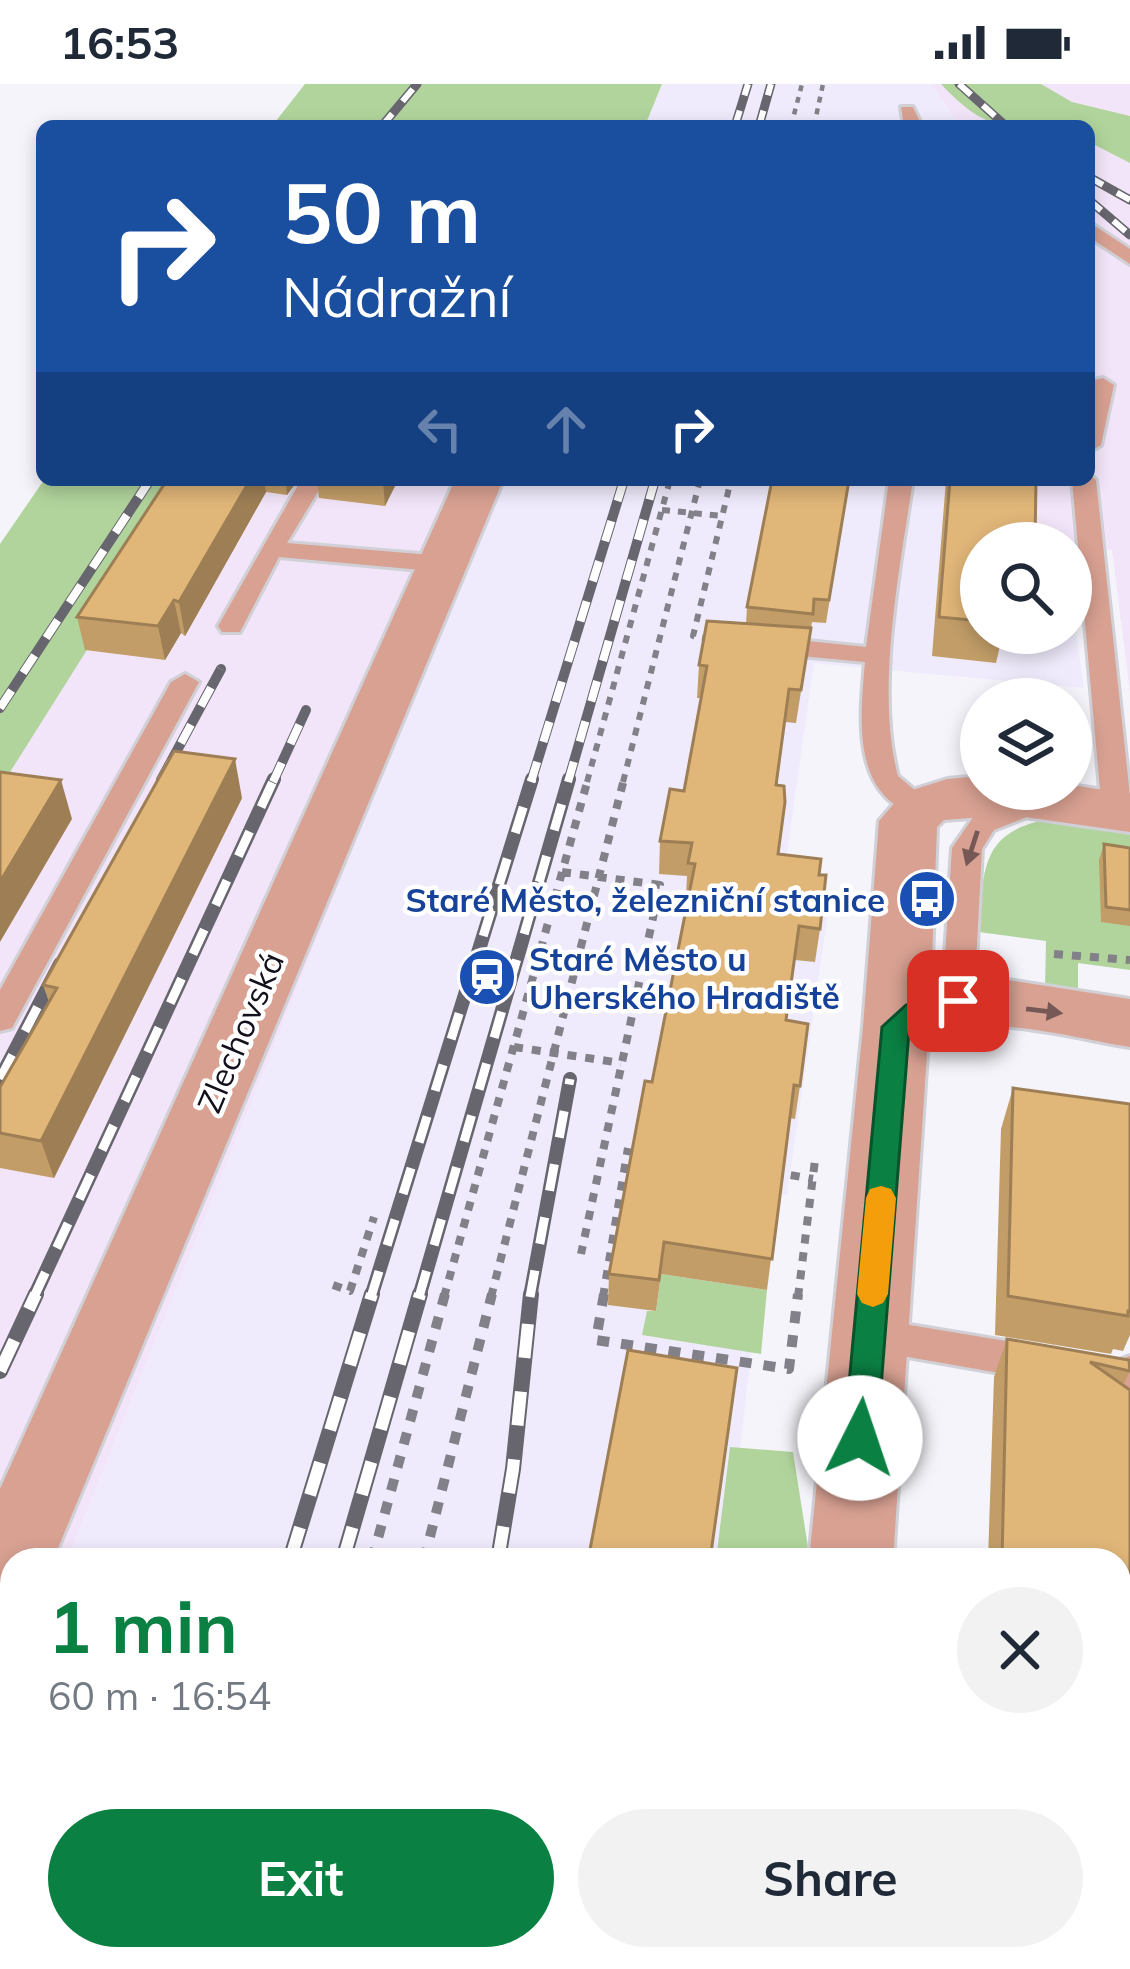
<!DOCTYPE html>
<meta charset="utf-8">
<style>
:root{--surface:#fff;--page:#f2f2f3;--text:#1f2937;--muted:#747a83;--accent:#0b8043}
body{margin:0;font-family:Mulish,sans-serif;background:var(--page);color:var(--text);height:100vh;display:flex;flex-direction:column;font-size:45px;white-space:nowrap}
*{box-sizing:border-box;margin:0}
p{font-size:39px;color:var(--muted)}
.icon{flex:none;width:66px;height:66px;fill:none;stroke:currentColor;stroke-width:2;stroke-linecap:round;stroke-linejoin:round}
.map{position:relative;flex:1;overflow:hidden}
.side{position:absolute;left:0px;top:1464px;width:1131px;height:423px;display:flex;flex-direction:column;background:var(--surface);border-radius:36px 36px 0 0;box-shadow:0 6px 18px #0003}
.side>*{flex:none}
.hud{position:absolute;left:36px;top:36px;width:1059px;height:366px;border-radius:18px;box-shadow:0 6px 18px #0003;background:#1a4fa0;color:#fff;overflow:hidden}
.tools{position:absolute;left:960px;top:438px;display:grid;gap:24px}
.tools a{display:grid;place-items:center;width:132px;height:132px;border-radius:50%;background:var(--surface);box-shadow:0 6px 18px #0003;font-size:60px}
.pin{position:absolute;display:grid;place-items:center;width:102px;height:102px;color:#fff;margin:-51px;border-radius:24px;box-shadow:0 6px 18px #0006}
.me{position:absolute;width:132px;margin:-66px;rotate:4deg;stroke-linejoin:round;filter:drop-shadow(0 0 9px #0008)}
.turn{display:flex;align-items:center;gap:42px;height:252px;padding:0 48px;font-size:54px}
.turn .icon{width:156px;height:156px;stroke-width:2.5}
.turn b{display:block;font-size:84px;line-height:102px}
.lanes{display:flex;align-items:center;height:114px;padding:0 48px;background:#0003;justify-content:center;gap:60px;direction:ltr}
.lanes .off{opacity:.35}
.round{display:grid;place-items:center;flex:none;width:126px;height:126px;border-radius:63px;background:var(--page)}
.overview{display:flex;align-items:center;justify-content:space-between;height:204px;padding:0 48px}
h1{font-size:72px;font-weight:700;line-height:90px;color:var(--accent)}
.primary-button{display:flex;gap:24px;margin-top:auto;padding:24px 48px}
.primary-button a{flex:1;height:138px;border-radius:72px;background:var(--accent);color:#fff;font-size:48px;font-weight:700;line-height:138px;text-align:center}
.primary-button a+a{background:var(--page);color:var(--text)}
.status{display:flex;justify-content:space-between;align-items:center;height:84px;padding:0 60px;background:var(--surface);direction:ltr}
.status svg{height:33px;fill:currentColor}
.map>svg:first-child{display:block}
</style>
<div class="status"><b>16:53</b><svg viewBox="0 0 49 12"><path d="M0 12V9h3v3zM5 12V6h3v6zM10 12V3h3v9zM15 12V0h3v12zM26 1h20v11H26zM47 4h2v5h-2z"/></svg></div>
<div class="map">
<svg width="1130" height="1885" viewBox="0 0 1130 1885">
<rect width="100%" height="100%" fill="#f5f4fa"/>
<!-- built -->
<path fill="#efebfc" d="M662,0H931L961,42H645Z
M502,396H1031L1039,458L1048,459H981V549H1071V517L1084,604L814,579L783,797L831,808L787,1111L770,1109L727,1476H67Z
M12,1613V1875H815L818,1885H0V1643Z"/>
<!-- industrial -->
<path fill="#f3e5f9" d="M931,0H1130V608L1112,466L1040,459L1031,396H1089V42H961Z
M103,396H502L67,1476H12V1613L0,1643V547Z"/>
<!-- green -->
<path fill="#b1d49c" d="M305,0H662L645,42H272Z
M941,0H1041L1072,18L1130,32V79L1089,58V42C1016,42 994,57 941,0Z
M44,396H194L0,704V460Z
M1063,733L1130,738V886L1078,879V909L1045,905L1046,857L979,848C983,778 982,743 1063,733Z
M661,1190L767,1206L761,1270L642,1251L647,1227H656Z
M730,1363L793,1368L810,1476H716Z
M1130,1736V1885H994L1004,1875H1119V1749Z"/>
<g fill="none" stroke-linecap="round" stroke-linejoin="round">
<defs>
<path id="lane" d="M901,23H913L922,42H904Z
M1089,138L1130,165V180L1089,153Z
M1103,294L1114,301L1101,361L1089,368V313L1095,296Z
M1089,390L1096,396L1130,712V730L1117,737L1102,727L1072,396H1089Z
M301,396H325L287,459L443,472L456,480L443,488L279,473L240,548H222L218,542Z
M889,396H913C900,483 875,607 898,692L934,722L919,732C851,713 860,634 865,578L768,569L755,561L768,553L866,563Z
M185,590L199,598L12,944L0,947V906L171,598Z
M1034,709L1044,712L1049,719L1044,726L994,746L982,765L974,917L970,925H946L942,917L952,764L974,732Z
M868,1234L1119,1276L1130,1272V1306L1119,1310L868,1266L854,1262L849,1250L854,1238Z"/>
<path id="street" d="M455,396H503L53,1476H12V1536L0,1541V1405Z
M981,692V705H1071V701L1130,710V748L1011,731L944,736L937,743L931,902L1008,896L1130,915V963C1076,955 976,925 928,955L893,1476H809L863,943L879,737L903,709L947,695Z
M838,1875H936L940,1885H842Z"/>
</defs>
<!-- lane casing -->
<use href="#lane" stroke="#d1d0d6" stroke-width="6"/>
<!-- street casing -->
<use href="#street" stroke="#d1d0d6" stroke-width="6"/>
<!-- path-far3 -->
<path stroke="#828088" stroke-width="4.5" stroke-dasharray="6 6" stroke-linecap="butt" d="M791,42L802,0
M814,42L823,0"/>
<!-- path-far2 -->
<path stroke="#828088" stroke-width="6" stroke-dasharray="8 8" stroke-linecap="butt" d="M662,426L723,432
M710,555L693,552L731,396
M587,698L670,396
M623,698L700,396"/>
<!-- path-far1 -->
<path stroke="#828088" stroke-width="8" stroke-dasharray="9 9" stroke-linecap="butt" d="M562,788L660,801L581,1170
M1054,870L1130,876
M514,963L621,979
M773,1088L813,1095
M333,1201L350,1207L374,1133
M444,1213L588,695
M491,1213L624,695
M603,1213L628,1064
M798,1213L815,1076"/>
<!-- path -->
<path stroke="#828088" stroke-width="10" stroke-dasharray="12 12" stroke-linecap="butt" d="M604,1210L596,1256L789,1285L798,1210
M372,1476L445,1210
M424,1476L492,1210
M259,1885L262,1875
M319,1885L321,1875"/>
<!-- lane -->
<use href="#lane" fill="#d8a192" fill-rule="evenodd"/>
<!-- street -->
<use href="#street" fill="#d8a192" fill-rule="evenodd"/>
<defs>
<path id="rail-far3" d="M959,0L1006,42
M382,42L417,0
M735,42L748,0
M759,42L771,0
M1089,93L1130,116
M1089,116L1130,151"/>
<path id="rail-far2" d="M0,624L150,396
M161,696L221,585
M273,698L306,626
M531,698L624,396
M568,698L655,396"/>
<path id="rail-far1" d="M0,995L60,880
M34,1213L274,695
M371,1213L532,695
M419,1213L569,695
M530,1213L570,995"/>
<path id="rail" d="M0,1287L36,1210
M290,1476L372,1210
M343,1476L420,1210
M498,1476L513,1385L531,1210
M1119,1819L1130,1806
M164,1885L167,1875
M226,1885L228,1875
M414,1885L417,1875
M1063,1885L1072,1875"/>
</defs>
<!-- rail-far3 casing -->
<use href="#rail-far3" stroke="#67656e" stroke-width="9"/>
<!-- rail-far2 casing -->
<use href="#rail-far2" stroke="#67656e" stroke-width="10"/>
<!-- rail-far1 casing -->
<use href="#rail-far1" stroke="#67656e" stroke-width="14"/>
<!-- rail casing -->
<use href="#rail" stroke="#67656e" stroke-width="16"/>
<!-- rail-far3 -->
<use href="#rail-far3" stroke="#fff" stroke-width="6" stroke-dasharray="16" stroke-linecap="butt"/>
<!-- rail-far2 -->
<use href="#rail-far2" stroke="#fff" stroke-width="8" stroke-dasharray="21" stroke-linecap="butt"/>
<!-- rail-far1 -->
<use href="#rail-far1" stroke="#fff" stroke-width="9" stroke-dasharray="27" stroke-linecap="butt"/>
<!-- rail -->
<use href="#rail" stroke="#fff" stroke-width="12" stroke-dasharray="34" stroke-linecap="butt"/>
</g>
<!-- wall -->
<path fill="#c29d68" d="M167,396H298L287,411L266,408L185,552L181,549L165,576L85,566L77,533Z
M317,396H398L385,422L319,414Z
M849,396L826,539L812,538L796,639L785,638L777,702L779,770L819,791L820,845L815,878L795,876L786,936L800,1002L795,1035L789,1034L767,1206L661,1190L656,1227L608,1221L609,1190L652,998L688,813L686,812L687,792L659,790L660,757L684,707L701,614H697L699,581L746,540L747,523Z
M946,396H1036L981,459V549H1003L996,579L932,572Z
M242,714L54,1094L0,1084V1003L49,918L43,901Z
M1104,760L1130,764V842L1101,838L1099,776Z
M1013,1004L1130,1020V1251L1123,1267L1113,1265L1111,1270L995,1251L1001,1045Z
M1007,1255L1130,1287L1123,1301L1130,1306V1513L1119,1532V1476H988L994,1293Z"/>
<!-- shaded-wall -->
<path fill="#9e7f55" d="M250,396H264L266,408L185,552L179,518Z
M286,396H298L287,411Z
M383,396H398L385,422Z
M174,516L181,549L165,576L158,542Z
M235,675L242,714L54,1094L41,1057Z
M61,696L72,735L0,858V798Z"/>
<!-- building -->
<path fill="#e1b679" stroke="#9e7f55" stroke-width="3" d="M167,396H250L179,518L174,516L158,542L77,533Z
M772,396H849L829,516L814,515L813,530L747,523Z
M950,396H1036L1035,459H981V537L939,533Z
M707,537L811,544L801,606L789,605L776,701L784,702L785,718L778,770L821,775L819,791H826L820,845L799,842L786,936L808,940L800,1002L794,1001L772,1175L664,1158L659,1196L609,1190L645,997L652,998L695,780L688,779L692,759L660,757L670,705L684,707L707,582L699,581Z
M174,667L235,675L41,1057L0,1049V1003L57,904L43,901Z
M0,688L61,696L0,798Z
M1104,760L1130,764V826L1106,823Z
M1013,1004L1130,1020V1227H1128V1232L1008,1212Z
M1007,1255L1129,1276L1130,1287L1090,1278L1130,1306V1501L1119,1499V1476H1002Z
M628,1266L737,1284L710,1476H588Z"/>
<!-- one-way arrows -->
<defs><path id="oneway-solid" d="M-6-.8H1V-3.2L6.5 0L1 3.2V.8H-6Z" transform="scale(3)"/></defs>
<g fill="#765856">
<use href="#oneway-solid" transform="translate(972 764) rotate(108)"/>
<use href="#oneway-solid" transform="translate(1044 927) rotate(7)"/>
</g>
<!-- route -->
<path fill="#0b8043" stroke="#07532c" stroke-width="3" d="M958,907L971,917L967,924L924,936L909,947L877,1354L872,1365L860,1369L849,1365L844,1354L882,943L906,921Z"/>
<!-- slow -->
<path fill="#f59e0b" d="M881,1102L891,1105L896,1114L888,1210L883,1219L873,1223L862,1219L857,1210L866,1114L870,1105Z"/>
<!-- icons -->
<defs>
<symbol id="bus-disc" viewBox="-11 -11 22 22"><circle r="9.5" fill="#1a4fb4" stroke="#fff"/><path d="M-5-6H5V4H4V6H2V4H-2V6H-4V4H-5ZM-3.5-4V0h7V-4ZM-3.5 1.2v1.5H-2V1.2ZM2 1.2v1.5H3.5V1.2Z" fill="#fff"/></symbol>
<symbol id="station-disc" viewBox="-11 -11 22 22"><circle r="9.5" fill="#1a4fb4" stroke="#fff"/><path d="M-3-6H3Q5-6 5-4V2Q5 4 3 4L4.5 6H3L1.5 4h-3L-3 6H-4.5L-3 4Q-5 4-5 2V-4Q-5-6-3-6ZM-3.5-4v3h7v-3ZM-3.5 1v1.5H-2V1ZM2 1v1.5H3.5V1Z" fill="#fff"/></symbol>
</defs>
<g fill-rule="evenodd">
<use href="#bus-disc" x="894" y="782" width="66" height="66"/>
<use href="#station-disc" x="454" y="860" width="66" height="66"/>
</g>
<g text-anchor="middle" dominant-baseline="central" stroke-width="9" stroke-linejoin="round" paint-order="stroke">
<!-- transit labels -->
<g font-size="33" font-weight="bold" fill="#164399" stroke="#fff" text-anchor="end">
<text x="885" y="815">Staré Město, železniční stanice</text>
<text x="529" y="874" text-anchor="start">Staré Město u<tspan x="529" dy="38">Uherského Hradiště</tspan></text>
</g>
<!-- street labels -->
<g font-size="33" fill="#13101b" stroke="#fff">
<text transform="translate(240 948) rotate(-67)">Zlechovská</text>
</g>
</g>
</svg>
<div class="tools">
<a><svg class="icon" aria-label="search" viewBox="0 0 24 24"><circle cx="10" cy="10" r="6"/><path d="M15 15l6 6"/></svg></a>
<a><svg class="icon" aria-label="layers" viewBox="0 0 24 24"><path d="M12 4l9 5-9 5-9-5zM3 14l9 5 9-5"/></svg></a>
</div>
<div class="pin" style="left:958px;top:917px;background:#d93025"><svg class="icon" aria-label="arrive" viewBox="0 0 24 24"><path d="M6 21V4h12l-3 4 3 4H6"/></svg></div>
<svg class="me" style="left:860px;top:1354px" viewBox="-20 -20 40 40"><circle r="19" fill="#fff"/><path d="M0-13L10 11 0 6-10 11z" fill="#0b8043"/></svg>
<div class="hud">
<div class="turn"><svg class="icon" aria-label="right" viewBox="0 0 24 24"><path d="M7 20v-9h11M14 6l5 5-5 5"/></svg><div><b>50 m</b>Nádražní</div></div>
<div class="lanes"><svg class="icon off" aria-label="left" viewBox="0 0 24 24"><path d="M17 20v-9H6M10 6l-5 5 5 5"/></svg><svg class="icon off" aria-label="ahead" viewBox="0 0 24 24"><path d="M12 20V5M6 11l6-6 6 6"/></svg><svg class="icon" aria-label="right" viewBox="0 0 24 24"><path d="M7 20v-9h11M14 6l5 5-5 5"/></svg></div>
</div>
<section class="side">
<div class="overview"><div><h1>1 min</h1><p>60 m · 16:54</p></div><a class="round"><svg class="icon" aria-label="close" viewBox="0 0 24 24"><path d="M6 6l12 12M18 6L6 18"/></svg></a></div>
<div class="primary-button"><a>Exit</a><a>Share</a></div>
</section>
</div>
